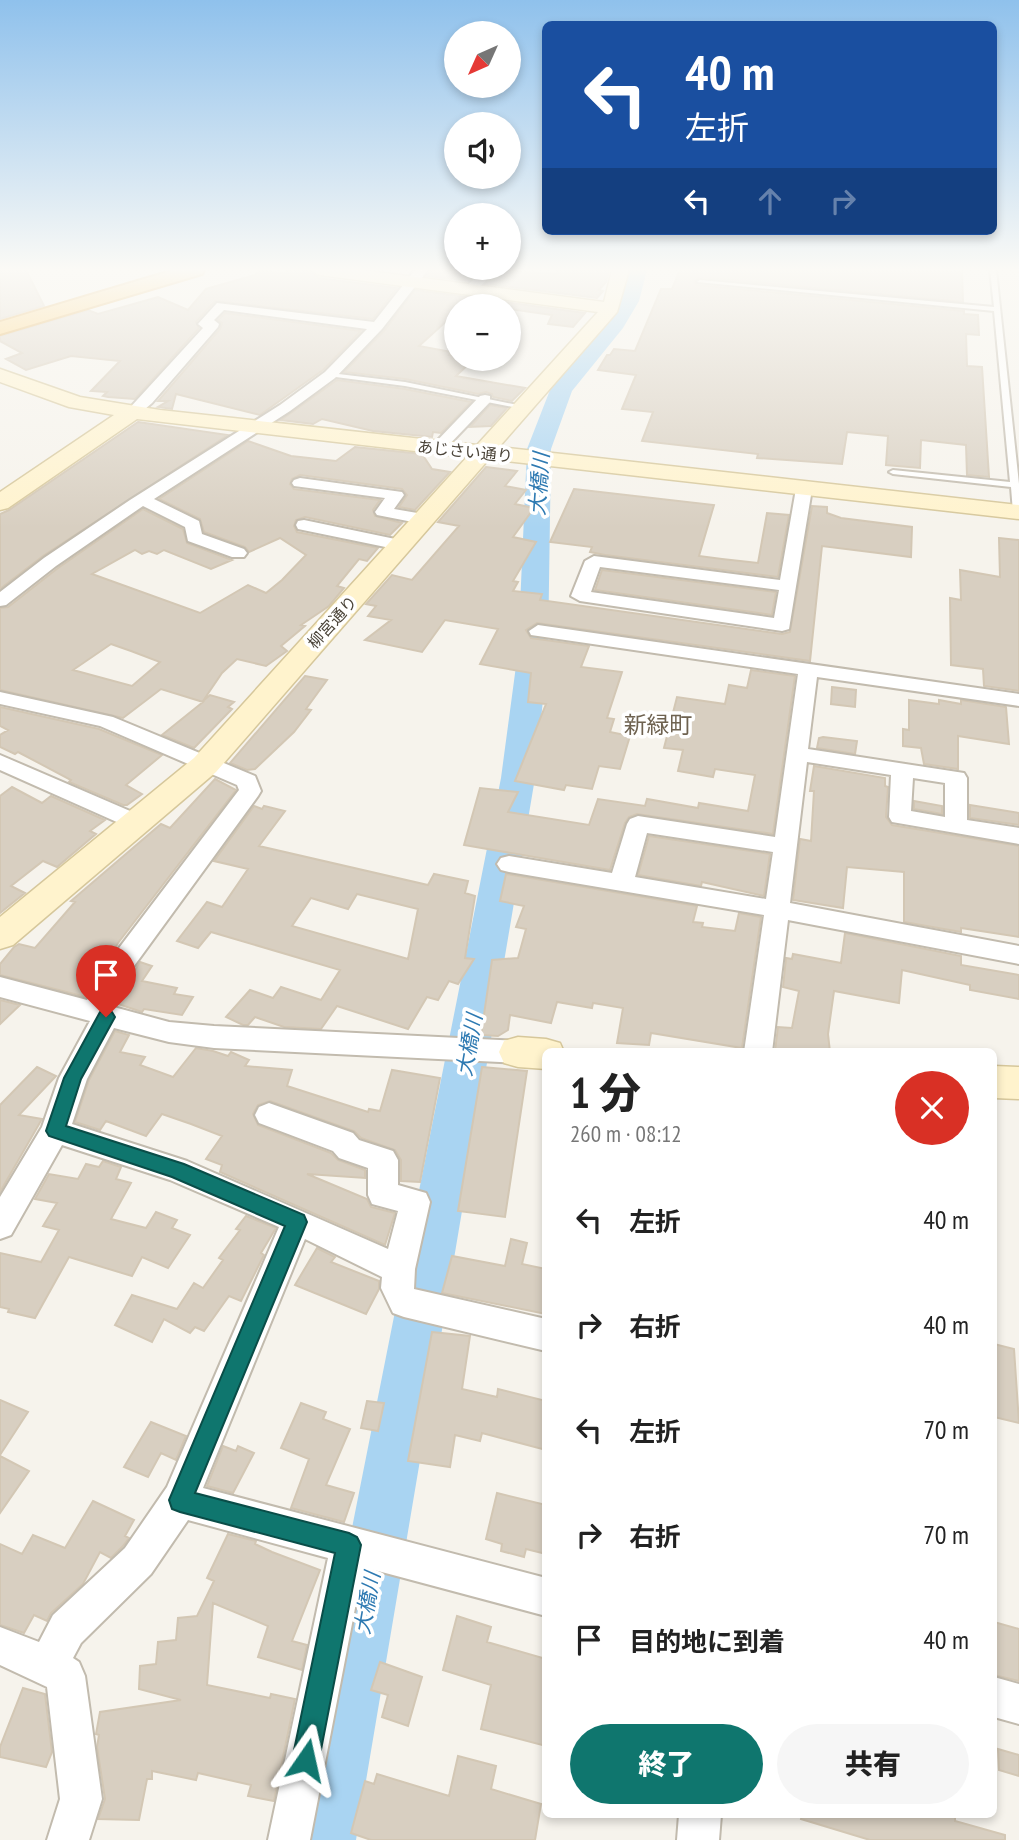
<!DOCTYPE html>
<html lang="ja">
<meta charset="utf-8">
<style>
:root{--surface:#fff;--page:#f6f6f6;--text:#222;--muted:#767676;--accent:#0f766e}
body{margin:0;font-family:"PT Sans Narrow","Noto Sans JP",sans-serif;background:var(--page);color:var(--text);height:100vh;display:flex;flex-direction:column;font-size:26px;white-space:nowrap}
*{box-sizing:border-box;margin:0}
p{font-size:23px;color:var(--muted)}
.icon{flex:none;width:38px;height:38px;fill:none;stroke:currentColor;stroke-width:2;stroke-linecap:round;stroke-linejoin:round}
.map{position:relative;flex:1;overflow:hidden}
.panel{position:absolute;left:542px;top:1048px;width:455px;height:770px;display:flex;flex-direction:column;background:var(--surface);border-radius:10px;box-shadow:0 4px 10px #0003}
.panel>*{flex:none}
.top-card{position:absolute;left:542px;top:21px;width:455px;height:214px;border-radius:10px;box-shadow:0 4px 10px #0003;background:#1a4fa0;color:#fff;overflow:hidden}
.needle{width:46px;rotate:225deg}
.controls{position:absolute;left:444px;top:21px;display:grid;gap:14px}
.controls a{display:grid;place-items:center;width:77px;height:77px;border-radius:50%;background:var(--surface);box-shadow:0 4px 10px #0003;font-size:35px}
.pin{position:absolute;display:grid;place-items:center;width:60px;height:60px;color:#fff;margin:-72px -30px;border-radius:50% 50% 50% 0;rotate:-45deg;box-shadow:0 0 7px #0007}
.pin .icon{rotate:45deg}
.me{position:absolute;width:77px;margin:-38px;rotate:11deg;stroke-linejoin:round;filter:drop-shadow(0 0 5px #0008)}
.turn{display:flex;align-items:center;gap:24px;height:147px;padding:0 28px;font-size:32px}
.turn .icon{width:91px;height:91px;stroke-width:2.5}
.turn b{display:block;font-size:49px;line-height:60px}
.lanes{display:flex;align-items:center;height:66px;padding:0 28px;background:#0003;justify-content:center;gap:35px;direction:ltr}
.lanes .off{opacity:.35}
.round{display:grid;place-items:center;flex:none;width:74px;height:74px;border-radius:37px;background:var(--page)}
.overview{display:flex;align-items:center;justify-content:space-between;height:119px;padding:0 28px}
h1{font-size:42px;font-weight:800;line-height:52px}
.primary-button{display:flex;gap:14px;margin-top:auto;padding:14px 28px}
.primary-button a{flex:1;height:80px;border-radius:42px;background:var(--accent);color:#fff;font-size:28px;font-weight:800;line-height:80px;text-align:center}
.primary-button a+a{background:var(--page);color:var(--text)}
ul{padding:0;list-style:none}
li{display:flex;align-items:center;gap:21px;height:105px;padding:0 28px}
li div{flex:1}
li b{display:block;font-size:26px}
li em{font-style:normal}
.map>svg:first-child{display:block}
</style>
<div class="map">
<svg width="1019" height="1840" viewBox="0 0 1019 1840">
<rect width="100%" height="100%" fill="#f6f3ec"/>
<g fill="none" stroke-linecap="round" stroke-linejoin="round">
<!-- river -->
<path fill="#a9d4f2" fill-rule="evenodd" d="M629,270H647L639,301L623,328L572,391L551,449L548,651L535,778L356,1840H290L501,778L518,651L527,449L550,390L605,325L619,301Z"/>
</g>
<!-- building -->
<path fill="#d8cfc1" stroke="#d3c7b4" stroke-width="2" fill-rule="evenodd" d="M0,270H26L44,306L0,319Z
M286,270H308L319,278L397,288L373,319L215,301L196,322L199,328L135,399L108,397L103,396L107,392L91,391L120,361L71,356L26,370L6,359L22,353L0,341V336L88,310L98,314L158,297L188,310L206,289L255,275L260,271L286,273Z
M430,270H479L468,281L427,276Z
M498,270L556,274L559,270H609L606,282L599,290L603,291L597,298L486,284Z
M680,270L962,272L963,302L700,277L694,282L697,285L964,311V314L978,315L979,335L966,334L967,366L982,367L989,477L967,475L966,445L921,440L920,468L886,465L888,436L847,432L842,464L757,458L758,454L642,441L653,412L622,409L636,375L598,370L607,355H610L614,349L635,351L661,289H672Z
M415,290L585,313L573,327L548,324L552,315L509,309V306H457V318L451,317L419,346L451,352L449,355L457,356V359H474L456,376L525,388L512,401L493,397L492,394L486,392L478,394L405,379L344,372L384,331Z
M225,313L361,331L323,370L260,415L176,394L172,409L158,407L168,401H158L220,329L222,323L218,320Z
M337,380L405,389L471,402L441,433L433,432L432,437L373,431L322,419L313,424L281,420Z
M490,405L507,408L491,426L470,427Z
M138,422L228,435L43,556L0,589V514L9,510Z
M248,441L291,456L336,461L355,447L422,454L432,469L450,472L415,510L399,507L407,495L402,489L300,475L292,479L290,484L294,489L380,500L373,510L375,516L402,523L390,535L305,517L296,520L294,526L297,532L378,548L367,561L359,559L337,586L344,588L329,606L301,625L305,626L281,646L287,651L266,666L237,659L222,673L203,701L210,695L234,702L228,707L232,709L194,748L162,735L203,702L161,689L123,718L0,690V608L8,607L58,568L143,509L183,529L187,543L232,560L211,569L164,550L157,554L149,551L142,554L135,550L92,574L200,613L248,585L266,593L282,580L306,555L280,538L249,552L245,547L204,532L200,519L159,499ZM111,644L131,651L160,662L132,686L73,670Z
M486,467L517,471L505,486L526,490L515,504L534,508L513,537L536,542L513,581L518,582L513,591L542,594L540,600L782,634L790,632L812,506L827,507V513L841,518L912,527L911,557L822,546L810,661L537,623L526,630L531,638L589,646L581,667L622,672L607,718L614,719L610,732L630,736L620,769L599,766L592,789L566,785L564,790L515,781L546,704L528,702L531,673L480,664L498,629L445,620L422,652L365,640L391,620L368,616L376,606L366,604L392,575L412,580L459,526L438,522Z
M574,489L714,505L699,556L722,559L758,563L767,513L789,515L778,577L605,555L590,552L592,547L550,542Z
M999,538L1019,540V691L984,686L983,669L951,665L950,598L961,600L960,570L1000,577Z
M602,570L776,592L772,615L595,590Z
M751,670L795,676L773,834L637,814L629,817L625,823L610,870L464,845L480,788L518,792L508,812L589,825L598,799L645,806L647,799L698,808L699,803L748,811L755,775L715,769L713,777L678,771L683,750L664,748L677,697L725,704L729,685L747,688Z
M305,676L327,680L306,709L311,710L294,732L255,769L247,770L230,763Z
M832,687L856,690L855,707L831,704Z
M909,700L939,704V700L961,704V700L1006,707L1009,744L958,736V769L924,764L921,748L903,746V729L909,730Z
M0,707L99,729L162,755L126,785L142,794L127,805H123L69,782L71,780L18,752L15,754L0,747V735L8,730L0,726Z
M823,737L857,741L855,754L817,748L819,738Z
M814,766L885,778V786L888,787L886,817L892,825L1019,846V937L961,928V932L904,922V872L847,867L843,908L793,900L800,839L811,841L814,791H810Z
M215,779L236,790L118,943L86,997L0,975V964L14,947L19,944L35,948L75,902L71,901L161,824L170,828Z
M12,787L42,803L51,796L105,820L90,831L96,834L57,867L43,861L11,886L25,893L0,913V796Z
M914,801L942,806V814L914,809Z
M970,805L1019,813V825L970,818Z
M254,806L262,809L264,806L285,811L259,846L428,885L434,874L468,881L465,893L475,896L465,958L474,959L458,984L449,981L438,1000L427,997L408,1029L337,1006L321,1029L284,1027L255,1017L248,1025H243L226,1017L250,990L273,998L281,987L321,1000L340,970L211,932L198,948L177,941L207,902L222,907L248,869L214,861ZM357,894L418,909L408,959L292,926L311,898L348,909Z
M649,836L770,854L764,896L702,882L701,886L638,875Z
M506,874L697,906L693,922L703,923L702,927L735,931L739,913L761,917L742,1048L651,1033L649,1045L617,1043L623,1008L593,1003L592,1008L557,1002L551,1023L510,1015L508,1030L498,1036L481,1035L492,960L518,958L526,929L516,927L524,906L500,901Z
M845,933L961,956V965L1019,975V999L970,990V985L902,970L899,1003L834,991L828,1034L830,1052L775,1051L778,1027L792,1028L799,991L783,987L786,958L792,959L793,954L841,963Z
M140,962L152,966L142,981L177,988L174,994L193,997L182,1015L144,1009L142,1012L115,1003Z
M0,1000L20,1005L0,1024Z
M115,1031L129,1035L120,1052L145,1057L140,1065L173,1077L196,1048L213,1051L228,1056L231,1052L249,1060L245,1066L292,1070L287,1086L368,1112L369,1109L380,1111L392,1070L440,1078L420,1182L401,1181V1160L395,1150L361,1138L354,1131L270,1101L258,1105L253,1114L258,1125L331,1153L338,1160L365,1170V1178L307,1174L367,1199L371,1207L395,1213L385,1245L220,1172L222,1165L206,1159L222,1136L191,1124L162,1114L146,1136L106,1121L100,1130L75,1122L89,1080Z
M37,1067L56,1076L19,1115L42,1119L0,1192V1105Z
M482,1067L527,1071L505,1217L458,1211Z
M103,1161L121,1167L116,1179L131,1183L111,1219L146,1228L156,1212L177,1220L172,1228L190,1235L168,1268L142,1257L132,1276L69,1257L35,1318L8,1312L9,1309L0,1307V1253L41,1262L59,1230L43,1226L57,1203L35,1199L49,1174L78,1179L86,1164L99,1167Z
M246,1216L276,1228L261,1253L264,1255L241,1301L229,1296L204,1331L195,1327L190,1333L164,1319L152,1342L115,1325L132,1295L177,1309L194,1283L203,1288L223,1260L219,1258L240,1230L236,1229Z
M511,1239L527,1243L522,1264L546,1269V1314L442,1293L452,1256L505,1266Z
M317,1248L335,1257L331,1262L379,1281V1289L366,1314L295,1285Z
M432,1332L470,1336L462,1389L497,1397L498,1389L546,1401V1450L482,1433L480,1441L455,1435L450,1467L408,1461Z
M994,1344L1014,1349L1019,1423L994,1417Z
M0,1400L28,1412L0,1455Z
M367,1401L384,1403L378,1431L361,1428Z
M301,1403L326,1412L323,1419L350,1429L326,1485L354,1493L344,1522L291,1508L309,1459L281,1448Z
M151,1422L186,1436L176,1460L161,1453L148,1477L124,1467Z
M223,1446L236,1451L238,1446L254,1453L233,1493L207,1486Z
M0,1456L29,1471L0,1513Z
M497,1493L546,1505V1554L526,1549L524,1557L501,1551L502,1544L486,1539Z
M93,1501L134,1520L125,1536L129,1538L123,1546L111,1558L100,1552L83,1584L51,1613L47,1621L34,1615L24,1633L0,1625V1544L22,1554L33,1535L65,1548Z
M228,1534L256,1541L255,1544L272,1552L320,1570L292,1641L307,1645L302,1670L258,1657L268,1626L213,1603L207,1685L270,1698L271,1694L295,1699L274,1801L248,1796L251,1785L198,1773L196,1780L152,1771V1779H147L139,1820L98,1819L105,1799L97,1747L99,1735L96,1734L100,1712L181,1700L139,1689L140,1666L156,1664L158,1642L176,1640L178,1618L197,1616L214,1581L207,1578Z
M457,1616L491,1627L487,1642L546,1659L543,1692H546V1746L481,1729L491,1685L443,1670Z
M994,1622L1019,1629V1681L994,1675Z
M380,1662L422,1677L408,1726L382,1717L388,1695L371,1690Z
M23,1688L45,1694L52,1752L46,1767L0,1757V1747Z
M998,1749L1019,1755V1776L999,1770Z
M458,1756L496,1766L491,1789L541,1804L535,1840H371L351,1833L365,1781L374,1784L377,1774L449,1796Z
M802,1815H955V1821L1005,1835V1840H870L801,1819Z"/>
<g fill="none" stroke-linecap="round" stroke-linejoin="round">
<defs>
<path id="lane" d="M990,270H996L1019,484V514H1017L1013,512L1011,487L893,474L889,472L893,470L1010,482L994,311L697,282L700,280L994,307Z
M330,373L405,382L527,407L523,409L405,386L328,376V374Z"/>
<path id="street" d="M415,270H428L382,329L335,378L290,411L154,499L199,521L202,534L244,549L247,553L244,557H232L188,541L185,527L143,506L56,566L6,605L0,606V592L44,558L130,500L280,405L325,372L367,329L224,310L214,320L219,324L218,327L152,403L138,415H128L126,412L203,328L198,324L217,303L374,322Z
M483,270H496L474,293H466V287Z
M485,395L490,396V402L443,451H433L430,448L433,445L480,396Z
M300,478L402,492L404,495L394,509L429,515L431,519L423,524L377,515L375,512L385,498L294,486L292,483L294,480Z
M804,484L812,489L789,629L782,631L580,601L571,596L585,561L594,556L780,580L796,489ZM600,567L779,590L774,618L591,592Z
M304,520L400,540L409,545L400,550L298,529L296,525L298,521Z
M538,625L1019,694V706L817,677L808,749L964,773L967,778V820L1019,828V844L892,822L889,817L891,775L807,762L790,903L1019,946V964L788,920L772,1052H744L764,915L509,872L501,870L497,864L501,858L509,856L612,873L627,824L630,819L638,816L775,837L798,674L531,635L529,631ZM913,778L945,783V817L911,811ZM647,833L773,852L766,899L635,877Z
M0,692L113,717L255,776L261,791L258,796L134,966L110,1006L169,1022L214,1026L518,1041L528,1044L532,1052L528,1060L518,1063L214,1048L169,1042L114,1028L87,1079L72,1124L187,1161L388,1249L398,1211L372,1204L368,1195V1168L339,1158L333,1151L259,1123L255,1115L259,1107L269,1103L353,1133L359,1140L393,1151L398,1160V1185L426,1193L430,1202L415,1269L414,1289L546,1319V1351L404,1317L393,1313L381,1288L382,1277L305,1239L203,1488L546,1578V1616L363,1567L310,1840H268L328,1558L188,1520L151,1574L81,1643L73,1658L79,1662L85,1676L102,1799L89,1840H47L60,1799L47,1687L0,1665V1627L39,1642L53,1615L125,1548L167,1487L279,1227L170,1180L62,1145L11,1235L0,1239V1197L42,1127L59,1078L90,1021L0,997V977L87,1000L116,952L239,790L237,785L100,726L0,704Z
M0,755L144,817L147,822L144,827L136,829L128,827L0,770Z
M994,1677L1019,1684V1724L994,1717Z
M679,1815H721L719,1840H677Z"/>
<path id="secondary" d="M311,270H362L604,302L612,270H629L617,312L499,447L1019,505V519L489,459L216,772L13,945L0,949V917L194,758L467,457L137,419L8,508L0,510V492L114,415L69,407L0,382V369L80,397L160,410L477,445L598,312L319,275Z
M518,1037L546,1039L560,1043L564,1052H546V1069L518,1067L504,1063L499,1052L504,1041Z
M994,1066L1019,1067V1099L994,1098Z"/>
<path id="highway" d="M174,270H204L202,274L0,334V322Z"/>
</defs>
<!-- lane casing -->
<use href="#lane" stroke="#c2bbae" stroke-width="4"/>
<!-- street casing -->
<use href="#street" stroke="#c2bbae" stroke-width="4"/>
<!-- secondary casing -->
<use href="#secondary" stroke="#d6c79b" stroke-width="3"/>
<!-- highway casing -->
<use href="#highway" stroke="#e0a43c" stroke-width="4"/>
<!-- lane -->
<use href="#lane" fill="#fff" fill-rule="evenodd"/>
<!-- street -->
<use href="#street" fill="#fff" fill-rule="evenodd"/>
<!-- secondary -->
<use href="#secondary" fill="#fff3cd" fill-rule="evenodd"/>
<!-- highway -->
<use href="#highway" fill="#ffcf6e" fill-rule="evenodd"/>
</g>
<!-- sky -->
<linearGradient id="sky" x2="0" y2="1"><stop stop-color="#8fc1ec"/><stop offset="0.51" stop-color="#fbfaf6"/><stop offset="1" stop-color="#fbfaf6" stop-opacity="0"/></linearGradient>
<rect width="1019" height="528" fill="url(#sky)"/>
<!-- route -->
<path fill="#0f766e" stroke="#0a4d48" stroke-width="2" d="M106,1010L112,1012L115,1017L81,1079L66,1126L184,1164L304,1215L307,1222L195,1493L349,1533L357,1537L361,1545L319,1760L315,1769L306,1773L296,1769L292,1760L335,1553L180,1512L172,1509L169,1500L285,1226L172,1177L49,1136L46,1131L64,1078L100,1012Z"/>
<g text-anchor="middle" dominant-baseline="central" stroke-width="7" stroke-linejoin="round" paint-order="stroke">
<!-- far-street labels -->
<g font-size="16" fill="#4b4439" stroke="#fff">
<text transform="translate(465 451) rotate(6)">あじさい通り</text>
<text transform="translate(332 622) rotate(-48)">柳宮通り</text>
</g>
<!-- water labels -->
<g font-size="21" font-style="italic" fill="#2e7ab2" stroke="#fff">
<text transform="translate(539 484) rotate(-86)">大橋川</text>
<text transform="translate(469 1045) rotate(-80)">大橋川</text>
<text transform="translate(367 1603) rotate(-80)">大橋川</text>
</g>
<!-- quarter labels -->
<g font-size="23" fill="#6e6250" stroke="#fff">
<text x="658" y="724">新緑町</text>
</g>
</g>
</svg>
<div class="controls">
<a><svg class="needle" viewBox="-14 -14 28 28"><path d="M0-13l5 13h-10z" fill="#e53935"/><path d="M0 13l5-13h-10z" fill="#767676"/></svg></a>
<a><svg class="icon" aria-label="sound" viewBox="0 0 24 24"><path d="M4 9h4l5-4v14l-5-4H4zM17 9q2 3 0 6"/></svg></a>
<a>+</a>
<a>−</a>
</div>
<div class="pin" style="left:106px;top:1017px;background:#d93025"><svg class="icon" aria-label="arrive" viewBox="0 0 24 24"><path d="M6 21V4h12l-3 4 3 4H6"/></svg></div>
<svg class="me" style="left:306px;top:1760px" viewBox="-20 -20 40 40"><path d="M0-17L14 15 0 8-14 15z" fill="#0f766e" stroke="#fff" stroke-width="4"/></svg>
<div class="top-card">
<div class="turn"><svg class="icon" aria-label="left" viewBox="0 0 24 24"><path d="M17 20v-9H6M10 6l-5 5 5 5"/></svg><div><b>40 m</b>左折</div></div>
<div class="lanes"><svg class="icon" aria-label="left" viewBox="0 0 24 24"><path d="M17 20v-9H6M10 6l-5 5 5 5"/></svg><svg class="icon off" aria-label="ahead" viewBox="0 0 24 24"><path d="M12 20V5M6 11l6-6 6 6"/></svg><svg class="icon off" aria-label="right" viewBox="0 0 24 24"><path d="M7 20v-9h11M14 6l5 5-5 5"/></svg></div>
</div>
<section class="panel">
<div class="overview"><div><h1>1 分</h1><p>260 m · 08:12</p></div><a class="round" style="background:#d93025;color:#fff"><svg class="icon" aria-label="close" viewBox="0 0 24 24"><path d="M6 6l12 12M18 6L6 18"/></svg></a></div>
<ul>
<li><svg class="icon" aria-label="left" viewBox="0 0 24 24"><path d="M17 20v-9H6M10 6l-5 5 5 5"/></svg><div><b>左折</b></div><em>40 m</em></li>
<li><svg class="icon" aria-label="right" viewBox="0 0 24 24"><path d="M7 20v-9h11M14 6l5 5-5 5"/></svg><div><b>右折</b></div><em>40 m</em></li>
<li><svg class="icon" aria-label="left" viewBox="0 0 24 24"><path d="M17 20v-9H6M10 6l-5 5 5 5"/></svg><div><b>左折</b></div><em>70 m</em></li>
<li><svg class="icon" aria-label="right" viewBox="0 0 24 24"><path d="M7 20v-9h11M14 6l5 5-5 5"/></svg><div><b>右折</b></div><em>70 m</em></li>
<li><svg class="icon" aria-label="arrive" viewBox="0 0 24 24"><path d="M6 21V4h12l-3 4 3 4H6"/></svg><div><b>目的地に到着</b></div><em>40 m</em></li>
</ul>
<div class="primary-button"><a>終了</a><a>共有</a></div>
</section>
</div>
